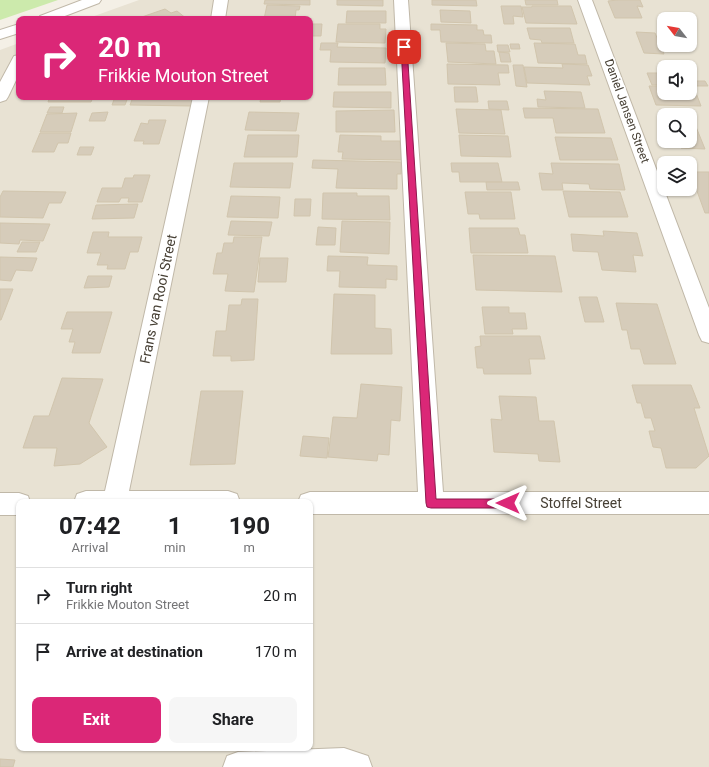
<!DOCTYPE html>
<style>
:root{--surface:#fff;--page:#f6f6f6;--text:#202124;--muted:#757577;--line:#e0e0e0;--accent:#db2777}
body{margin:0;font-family:Roboto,sans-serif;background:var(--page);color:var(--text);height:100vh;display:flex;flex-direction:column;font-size:15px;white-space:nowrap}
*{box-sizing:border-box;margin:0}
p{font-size:13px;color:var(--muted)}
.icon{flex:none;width:22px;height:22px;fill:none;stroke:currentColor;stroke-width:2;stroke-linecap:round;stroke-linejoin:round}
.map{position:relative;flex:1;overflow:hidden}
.details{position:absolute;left:16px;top:499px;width:297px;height:252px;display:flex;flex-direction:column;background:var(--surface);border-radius:8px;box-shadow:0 1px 3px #0004}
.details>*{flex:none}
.banner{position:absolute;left:16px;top:16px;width:297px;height:84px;border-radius:8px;box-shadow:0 1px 3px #0004;background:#db2777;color:#fff;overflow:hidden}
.needle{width:26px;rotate:301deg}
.controls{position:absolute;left:657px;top:12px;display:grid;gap:8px}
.controls a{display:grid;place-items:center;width:40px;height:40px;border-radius:8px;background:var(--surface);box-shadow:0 1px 3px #0004;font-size:20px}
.pin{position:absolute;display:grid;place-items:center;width:34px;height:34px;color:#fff;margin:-17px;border-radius:8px;box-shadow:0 2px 6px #0006}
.me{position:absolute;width:44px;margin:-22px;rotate:270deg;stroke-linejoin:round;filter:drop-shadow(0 0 3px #0008)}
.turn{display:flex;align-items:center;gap:14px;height:84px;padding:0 16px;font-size:18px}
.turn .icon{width:52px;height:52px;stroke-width:2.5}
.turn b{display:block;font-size:28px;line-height:34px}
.eta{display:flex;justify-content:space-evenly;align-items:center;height:68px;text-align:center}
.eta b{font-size:24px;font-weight:700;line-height:28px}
.primary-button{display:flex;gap:8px;margin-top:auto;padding:8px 16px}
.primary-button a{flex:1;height:46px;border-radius:8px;background:var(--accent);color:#fff;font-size:16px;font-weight:700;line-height:46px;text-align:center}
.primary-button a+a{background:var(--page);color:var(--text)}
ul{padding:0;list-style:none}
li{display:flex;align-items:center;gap:12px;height:56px;padding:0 16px;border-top:1px solid var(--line)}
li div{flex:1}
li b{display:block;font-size:15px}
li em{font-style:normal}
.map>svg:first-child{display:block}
</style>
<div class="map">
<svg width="709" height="767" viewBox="0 0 709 767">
<rect width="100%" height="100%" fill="#f4f0e6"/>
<!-- residential -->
<path fill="#e8e2d3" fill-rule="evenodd" d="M139,0H709V767H0V50L19,43V97H310V19H86ZM664,19H690V45H664ZM664,67H690V93H664ZM664,115H690V141H664ZM664,163H690V189H664ZM19,502H310V748H19Z"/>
<!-- green -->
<path fill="#cceaac" d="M0,0H58L0,20Z"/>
<!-- building -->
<path fill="#d6ccba" stroke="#d1c5ad" d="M265,0H310V5L264,4Z
M337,0H383V6L337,5Z
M432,0H476L477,6L432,5Z
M525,0H557L558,5H526Z
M618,0H640L643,7L637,6L642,18H615L608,1Z
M267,5L300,6L299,10H296L295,19H264Z
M501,6H521L523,17L513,16L514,24H504Z
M532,6H571L577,24L526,23L522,7H532Z
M165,9L171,13L177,11L187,19H136Z
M440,10L470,11L471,23L441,22Z
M347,11H386V23H346Z
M311,24H322L321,36H310Z
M338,24H380V29H386L385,43L336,42Z
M431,24L477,25V30H483L484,35H491L492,43L441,42L440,30H431Z
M527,28H570L574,43H542L541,40L530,39Z
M636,32L655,33L664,54L644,53Z
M321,43H338L337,47L386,48L385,63L330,62L331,50H320Z
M446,43L485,44L486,51H494L496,64L448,62Z
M534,43L575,44L578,55H585L587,64L538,63Z
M510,44H519L520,49H511Z
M497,45H508L510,52H498Z
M499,52L509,53L511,62H501Z
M447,64L508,65L509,73H498L500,85L448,84Z
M562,64L588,65L592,76H587L590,85L527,83L524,67L563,68Z
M513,65H523L527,87L516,86Z
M339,68H385L386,85H338Z
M647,73H664V85H652Z
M690,81H705L708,86H690Z
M649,86H664V93H696L701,106L656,105Z
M454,87H476L478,102H455Z
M544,91L581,92L585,108L538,107L537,99L546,100Z
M334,92H391V108L333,107Z
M50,97H93L91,102H48Z
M115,97H128L125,105H112Z
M133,97H194L192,106L130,105Z
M261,97H287V99L281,98L280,102H260Z
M488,101H507L509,110L489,109Z
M50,107H64L62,113H47Z
M523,108L598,109L605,133H556L553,118H525Z
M456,109L501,110L505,134L459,133Z
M394,110L395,132H336V111Z
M108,112L105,121H89L92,113Z
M249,112L299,113L296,131L245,130Z
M77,113L71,132H40L47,114Z
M690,117H692L705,149L681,148L679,141H690Z
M149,120H166L159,144H143L144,141H134L141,123L148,124Z
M40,133H71L68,143H58L54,152H32Z
M248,135H299L297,157H244Z
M340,135L381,136V141H400L401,160L342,159L343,152H338Z
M459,135L508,136L511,157L461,156Z
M555,137L611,138L618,160H560Z
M80,147H94L91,155H77Z
M313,160L401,162V174H397V189L336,188L338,169L312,168Z
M234,163H293L290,188L230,187Z
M451,163H498L502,182H460L459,172H452Z
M551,163L619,164L625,190L590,189L589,184L562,183L563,190H542L539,173L553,174Z
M690,172H709V213H705Z
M134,175H150L142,202H128L129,198H121L119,202H97L102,188H122L125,178H133Z
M486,182H518L520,190H487Z
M3,191L66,192L61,203H49L43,218L0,217V197Z
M563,191L620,192L628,217H569Z
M465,192H511L515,219H480L479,214H468Z
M323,193H357V196H389L390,220L322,219Z
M231,196L280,197L278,218L227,217Z
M295,199H311L310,216H294Z
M138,204L134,218L92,219L96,205Z
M231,221L272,222L269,236L228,235Z
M342,221L390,222L389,254L340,252Z
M0,223L50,224L43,241L20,240L19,244L0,243Z
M318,227L336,228L335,245H316Z
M469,228H518L520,235H525L528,253H471Z
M603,231L637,233L643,256L633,255L636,272L602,270L598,252L573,251L571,234L604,236Z
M93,232H109L108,237H142L138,252H130L125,269H107L108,265H97L101,253H87Z
M234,237H262L254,292L225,291L228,274H213L217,253H222L224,243H233Z
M22,242H40L36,252H17Z
M473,255L555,256L562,292L476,290Z
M328,256L368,257L367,265L397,266V280L386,279V288L339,287L340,271H327Z
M0,257L37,258L32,271L16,270L11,281L0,280Z
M260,258H288L286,282H258Z
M88,276H112L109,287L84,288Z
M0,289H13L1,320H0Z
M334,294L375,295V328L391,329L392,354H331Z
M579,297H597L604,322H585Z
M242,299H258L254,360L231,361V356H213L216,331H226L229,305H241Z
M616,303L657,304L676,364H644L640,349H631L627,330H622Z
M482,307H509V313H525L527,329H512L513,334H485Z
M67,312H112L100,353H72L75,342H69L73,329H61Z
M480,336H540L545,359H529L531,374H484L483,368H477L475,347L481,346Z
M62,378L103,379L89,423L107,447L80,464L54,466L57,448H23L34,416H49Z
M361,384L402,387L400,421L391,420L389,455L378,454L377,461L328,457L333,417L357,418Z
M632,385H691L700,408H694L709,456L696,468H666L661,448L653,447L649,431H655L651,418H645L641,403H637Z
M201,391H243L235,464L190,465Z
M499,396L536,397L539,421H554L560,462L539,461L538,454L494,452L491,419L502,420Z
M303,436L329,438L327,458L300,456Z
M0,759L15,760L13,767H0Z"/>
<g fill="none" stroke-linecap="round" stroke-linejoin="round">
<defs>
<path id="street" d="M82,0H101L99,3L57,19H38L40,16Z
M214,0H228L225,19H211Z
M394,0H408L443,492H709V514H310V502H298L301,495L310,492H418Z
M578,0H592L709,308V343L702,341L699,335Z
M19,24V33L0,39V30Z
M19,55V74L8,97L6,100L0,102V82L14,56Z
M193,97H209L129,491H228L237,494L240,502H74L77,494L86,491H105Z
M0,493H19L28,496L30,502H19V515H0Z
M344,748L368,756L372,767H223L227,756L238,752Z"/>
</defs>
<!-- street casing -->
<use href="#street" stroke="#c0b8a8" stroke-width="2"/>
<!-- street -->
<use href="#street" fill="#fff" fill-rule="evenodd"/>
</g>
<!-- route -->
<path fill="#db2777" stroke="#8e194d" d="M404,45L407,47L436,499H508L512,500L513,503L512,506L508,508H431L427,507L426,503L401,47Z"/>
<g text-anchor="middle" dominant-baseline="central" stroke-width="3.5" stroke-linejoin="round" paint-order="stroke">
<!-- far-street labels -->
<g font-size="12" fill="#474035" stroke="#fff">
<text transform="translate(627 111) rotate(70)">Daniel Jansen Street</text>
</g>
<!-- street labels -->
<g font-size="14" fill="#474035" stroke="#fff">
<text transform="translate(158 299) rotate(-78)">Frans van Rooi Street</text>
<text x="581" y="503">Stoffel Street</text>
</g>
</g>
</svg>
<div class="controls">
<a><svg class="needle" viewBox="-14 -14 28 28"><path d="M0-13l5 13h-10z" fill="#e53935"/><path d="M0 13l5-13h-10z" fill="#757577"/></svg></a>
<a><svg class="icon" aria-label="sound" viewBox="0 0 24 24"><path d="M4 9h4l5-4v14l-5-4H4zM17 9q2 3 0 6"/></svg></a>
<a><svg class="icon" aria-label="search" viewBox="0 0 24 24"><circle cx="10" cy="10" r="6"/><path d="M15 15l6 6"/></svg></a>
<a><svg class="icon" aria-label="layers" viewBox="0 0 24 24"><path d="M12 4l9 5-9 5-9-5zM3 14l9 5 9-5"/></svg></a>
</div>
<div class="pin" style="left:404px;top:47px;background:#d93025"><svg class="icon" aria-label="arrive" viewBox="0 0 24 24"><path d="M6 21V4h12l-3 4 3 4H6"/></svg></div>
<svg class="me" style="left:508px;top:503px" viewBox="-20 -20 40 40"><path d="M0-17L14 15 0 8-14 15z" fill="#db2777" stroke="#fff" stroke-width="4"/></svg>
<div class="banner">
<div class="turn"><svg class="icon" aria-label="right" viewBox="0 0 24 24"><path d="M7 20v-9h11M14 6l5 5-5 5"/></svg><div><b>20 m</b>Frikkie Mouton Street</div></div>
</div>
<section class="details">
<div class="eta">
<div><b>07:42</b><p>Arrival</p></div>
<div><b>1</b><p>min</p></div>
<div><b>190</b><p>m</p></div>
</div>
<ul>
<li><svg class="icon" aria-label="right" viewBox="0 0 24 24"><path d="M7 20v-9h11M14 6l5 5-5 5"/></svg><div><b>Turn right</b><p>Frikkie Mouton Street</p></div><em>20 m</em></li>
<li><svg class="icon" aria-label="arrive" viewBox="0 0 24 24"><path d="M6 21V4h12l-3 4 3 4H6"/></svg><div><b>Arrive at destination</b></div><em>170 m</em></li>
</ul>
<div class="primary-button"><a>Exit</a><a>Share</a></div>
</section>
</div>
